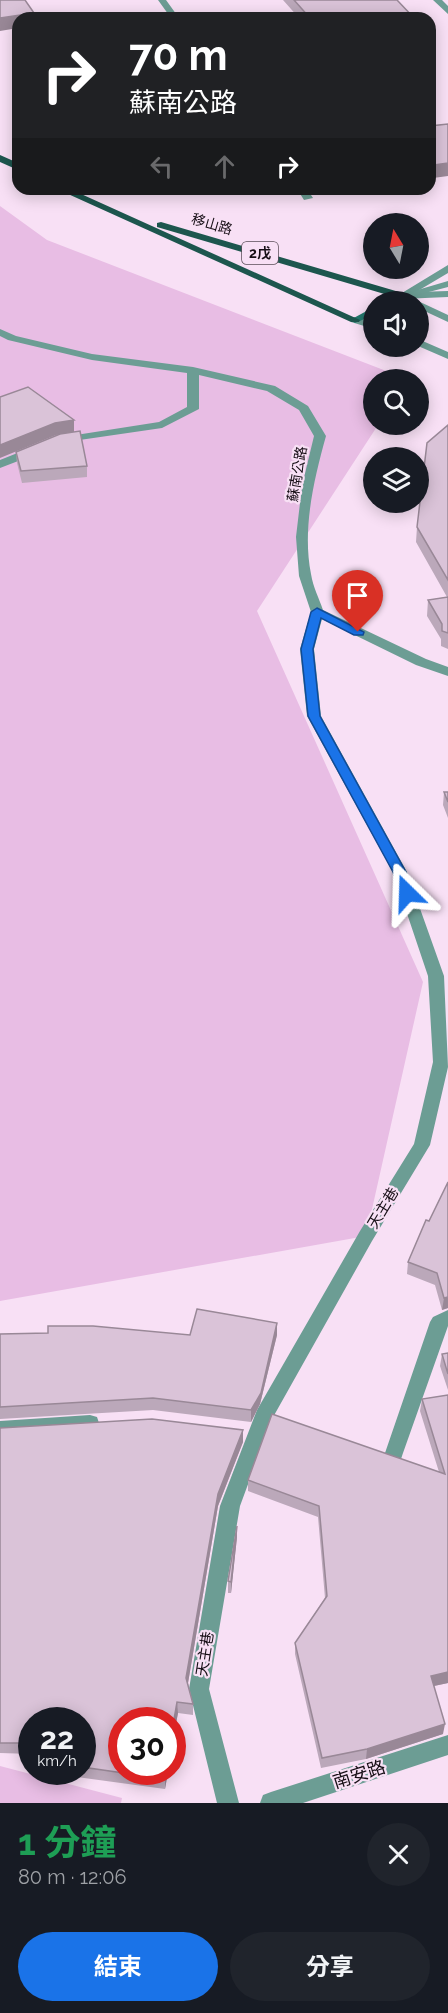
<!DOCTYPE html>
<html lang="zh-TW">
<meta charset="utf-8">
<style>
:root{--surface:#171b24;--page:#20242c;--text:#f1f3f6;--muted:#9ea1a6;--accent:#1a73e8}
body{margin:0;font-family:Raleway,"Noto Sans TC",sans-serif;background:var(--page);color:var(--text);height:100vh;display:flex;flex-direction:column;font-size:22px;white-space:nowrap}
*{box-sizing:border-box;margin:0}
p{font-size:20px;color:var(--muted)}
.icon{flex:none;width:33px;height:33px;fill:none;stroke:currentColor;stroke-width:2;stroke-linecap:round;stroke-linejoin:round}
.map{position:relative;height:1803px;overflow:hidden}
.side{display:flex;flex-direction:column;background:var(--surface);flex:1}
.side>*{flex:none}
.top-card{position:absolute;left:12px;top:12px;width:424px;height:183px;border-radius:18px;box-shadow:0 3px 15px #0003;background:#202124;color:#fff;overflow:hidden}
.needle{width:39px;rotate:350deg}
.fabs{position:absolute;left:363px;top:213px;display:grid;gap:12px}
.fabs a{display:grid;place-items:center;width:66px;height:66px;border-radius:50%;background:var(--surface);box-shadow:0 3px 15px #0003;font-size:30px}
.speed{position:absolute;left:18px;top:1707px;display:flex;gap:12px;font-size:30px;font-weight:700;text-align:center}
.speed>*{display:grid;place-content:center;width:78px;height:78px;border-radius:50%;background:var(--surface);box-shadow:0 3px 15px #0003;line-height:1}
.speed small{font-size:15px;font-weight:400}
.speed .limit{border:9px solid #d22;background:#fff;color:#111}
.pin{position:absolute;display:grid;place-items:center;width:51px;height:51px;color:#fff;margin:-62px -26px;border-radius:50% 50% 50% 0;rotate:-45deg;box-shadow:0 0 6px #0007}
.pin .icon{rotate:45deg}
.me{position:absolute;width:66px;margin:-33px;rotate:338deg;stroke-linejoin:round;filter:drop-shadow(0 0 4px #0008)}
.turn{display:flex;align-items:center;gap:21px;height:126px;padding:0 18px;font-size:27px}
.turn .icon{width:78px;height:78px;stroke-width:2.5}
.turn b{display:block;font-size:42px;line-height:51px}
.lanes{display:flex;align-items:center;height:57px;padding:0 18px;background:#0003;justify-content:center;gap:30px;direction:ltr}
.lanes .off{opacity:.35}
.round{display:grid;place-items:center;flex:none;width:63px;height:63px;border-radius:32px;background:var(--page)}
.summary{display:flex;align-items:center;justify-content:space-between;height:102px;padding:0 18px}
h1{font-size:36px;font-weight:700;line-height:45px;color:#1e9e55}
.action{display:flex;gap:12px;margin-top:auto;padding:12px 18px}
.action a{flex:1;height:69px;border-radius:36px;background:var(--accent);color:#fff;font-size:24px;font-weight:700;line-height:69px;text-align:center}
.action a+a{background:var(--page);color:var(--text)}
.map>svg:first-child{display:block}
</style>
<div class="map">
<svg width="448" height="1803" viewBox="0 0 448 1803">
<rect width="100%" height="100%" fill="#f8e0f5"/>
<!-- green -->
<path fill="#e8bde4" d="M0,206L47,240L407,379L374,380V424L378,425L257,611L423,982L366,1236L0,1301Z
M0,1766L122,1798L121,1803H0Z"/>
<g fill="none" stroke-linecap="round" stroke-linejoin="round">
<!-- lane -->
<path fill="#6c9d94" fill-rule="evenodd" d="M433,0H442L448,6V14Z
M448,265V273L416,292L448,291V297L402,299L397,296Z
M448,1310V1326L403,1453L401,1459L394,1461L387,1459L385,1453L430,1322L433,1317Z"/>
<!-- street -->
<path fill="#6c9d94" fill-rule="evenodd" d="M158,0H166L179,18H171Z
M297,189H307L313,198L304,200Z
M448,281V287L402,299L397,296Z
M418,301L448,315V322L418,308V302H415Z
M355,317L374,322V329L351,322V318Z
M0,329L16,336L92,354L193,367L275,386L308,406L326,436C314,479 302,529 311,574C313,587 319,598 323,610L426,659L448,667V676L416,665L322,619L314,649L321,716L407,872L444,976L448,1067L430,1145L372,1241L272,1419L240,1506L209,1689L239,1803H217L189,1689L220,1506L257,1410L360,1231L414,1144L433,1062L428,976L393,872L307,716L300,649L311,612L299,576L296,537L302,486L314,436L299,410L267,391L199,375V409L162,428L59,443V439L63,437L159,422L187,407V373L92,360L8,340L0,336Z
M418,339L448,352V359L418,346Z
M35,446L39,447V453L0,468V460Z
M90,1415L97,1417L99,1423L97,1429L90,1431L0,1437V1421Z
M448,1735V1755L303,1803H260L263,1795L271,1792Z"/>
<!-- secondary -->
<path fill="#23776c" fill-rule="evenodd" d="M402,293L406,294V298L399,302H385Z
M374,307V315L355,323L350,320Z"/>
<!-- primary -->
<path fill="#1d564e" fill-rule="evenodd" d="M0,155L18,163V170L0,162Z
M57,189H70L360,320L359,322H351Z
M161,222L406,294L407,296L406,298H398L157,227V223Z"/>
</g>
<!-- wall -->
<path fill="#bba8ba" d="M283,0H397L414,18H299Z
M448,124L433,178L430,175V126Z
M74,420V432L87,466V477L22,483L17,463L16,452L60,434L56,435Z
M448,425V649L441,646V639L427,616L428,600L447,597L416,542L417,527Z
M444,792H448V818L443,805Z
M426,1220L448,1308L442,1310L435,1285L407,1274L408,1262Z
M0,1334L190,1335H277L260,1404L251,1422L153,1410L0,1419Z
M448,1353V1390L440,1366L442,1354Z
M448,1395V1683L434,1686L443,1734L366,1759L321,1768L295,1654V1643L325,1598L318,1517L248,1491V1480L439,1472L420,1411L422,1399Z
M0,1428L243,1442L218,1506L188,1683L193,1704V1715L178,1713L172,1744V1720L168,1772L165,1789L40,1772H82V1720H32V1754L0,1753Z
M237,1526V1537L231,1593H228V1581Z"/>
<!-- shaded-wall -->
<path fill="#998897" d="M34,13V18H18V28L0,31V18Z
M448,163V176L433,178L434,165Z
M74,420V432L56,435L0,458V445L55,423Z
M448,1297V1308L442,1310L444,1298Z
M277,1323V1335L260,1404L251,1422V1410Z
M243,1430V1442L218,1506L187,1689L186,1678L218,1494Z
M237,1526V1537L231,1593V1582Z
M448,1672V1683L429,1687L431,1676Z
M177,1702L178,1713L172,1744V1731Z
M445,1724L443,1734L366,1759L367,1749Z
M166,1772H168L165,1789V1779Z"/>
<!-- building -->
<path fill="#dac3d8" stroke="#998897" stroke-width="1.5" d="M0,0H25L34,13L0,18Z
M294,0H397L414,18H310Z
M448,124V163L434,165L430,160V126Z
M28,387L74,420L55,423L0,445V397Z
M448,425V580L417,527L427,443Z
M80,431L87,466L21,471L16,452L60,434Z
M448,597V633L442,631V624L428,600Z
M444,792H448V802Z
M448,1182V1297L444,1298L437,1273L408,1262L426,1220L429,1221Z
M197,1309L277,1323L261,1393L251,1410L153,1398L0,1407V1334L48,1333V1326H93L190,1335Z
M448,1353V1374L442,1354Z
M448,1395V1672L431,1676L445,1724L367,1749L322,1758L295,1643L327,1596L319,1506L248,1480L272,1414L445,1474L422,1399Z
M152,1419L243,1430L218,1494L186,1678L193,1704L177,1702L172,1731V1720H122V1772H166L165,1779L82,1767V1720H32V1743H0V1428Z
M237,1526L231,1582L228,1581Z"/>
<!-- route -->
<path fill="#1a73e8" stroke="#114b97" stroke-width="1.5" d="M317,608L364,632L363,635H354L321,618L313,649L320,716L406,872L414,893L412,896L407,898L400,893L393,872L308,716L301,649L311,612Z"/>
<g text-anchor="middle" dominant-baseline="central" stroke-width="4.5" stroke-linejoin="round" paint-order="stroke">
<!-- far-street labels -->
<g font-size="14" fill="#160e15" stroke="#f8e0f5">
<text transform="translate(212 224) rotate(16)">移山路</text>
<text transform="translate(297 474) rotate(-80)">蘇南公路</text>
</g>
<!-- shield labels -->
<rect fill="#f8e0f5" stroke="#5a4d58" stroke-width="1.5" x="242" y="242" width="36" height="22" rx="4.5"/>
<g font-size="14" font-weight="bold" fill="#160e15">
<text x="260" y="253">2戊</text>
</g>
<!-- street labels -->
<g font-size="15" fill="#160e15" stroke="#f8e0f5">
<text transform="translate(383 1208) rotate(-59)">天主巷</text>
<text transform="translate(205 1654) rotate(-81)">天主巷</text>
</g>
<!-- near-street labels -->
<g font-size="18" fill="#160e15" stroke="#f8e0f5">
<text transform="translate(359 1774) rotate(-18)">南安路</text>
</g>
</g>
</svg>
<div class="fabs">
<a><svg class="needle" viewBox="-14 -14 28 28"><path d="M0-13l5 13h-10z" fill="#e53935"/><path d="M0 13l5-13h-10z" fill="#9ea1a6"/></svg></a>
<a><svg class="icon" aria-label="sound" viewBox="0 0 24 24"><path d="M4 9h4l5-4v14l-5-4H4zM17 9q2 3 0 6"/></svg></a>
<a><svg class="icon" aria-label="search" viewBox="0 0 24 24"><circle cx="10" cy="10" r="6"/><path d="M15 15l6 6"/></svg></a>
<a><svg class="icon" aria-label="layers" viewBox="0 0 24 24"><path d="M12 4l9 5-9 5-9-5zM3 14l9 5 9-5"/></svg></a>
</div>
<div class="speed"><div>22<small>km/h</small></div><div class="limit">30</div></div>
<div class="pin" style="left:358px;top:632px;background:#d93025"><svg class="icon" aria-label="arrive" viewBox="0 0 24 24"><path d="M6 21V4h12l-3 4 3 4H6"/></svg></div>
<svg class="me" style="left:407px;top:893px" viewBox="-20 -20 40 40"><path d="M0-17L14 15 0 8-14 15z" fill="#1a73e8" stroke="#fff" stroke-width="4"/></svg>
<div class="top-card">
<div class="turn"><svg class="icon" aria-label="right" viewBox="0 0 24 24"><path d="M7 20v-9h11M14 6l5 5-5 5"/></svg><div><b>70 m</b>蘇南公路</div></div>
<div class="lanes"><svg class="icon off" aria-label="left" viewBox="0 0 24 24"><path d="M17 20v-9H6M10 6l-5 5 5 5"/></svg><svg class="icon off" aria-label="ahead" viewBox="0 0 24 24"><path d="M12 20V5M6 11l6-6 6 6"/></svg><svg class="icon" aria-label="right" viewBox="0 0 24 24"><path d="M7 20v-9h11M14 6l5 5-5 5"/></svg></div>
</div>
</div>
<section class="side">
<div class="summary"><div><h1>1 分鐘</h1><p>80 m · 12:06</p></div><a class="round"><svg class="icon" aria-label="close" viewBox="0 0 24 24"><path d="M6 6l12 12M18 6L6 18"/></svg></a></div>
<div class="action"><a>結束</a><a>分享</a></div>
</section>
